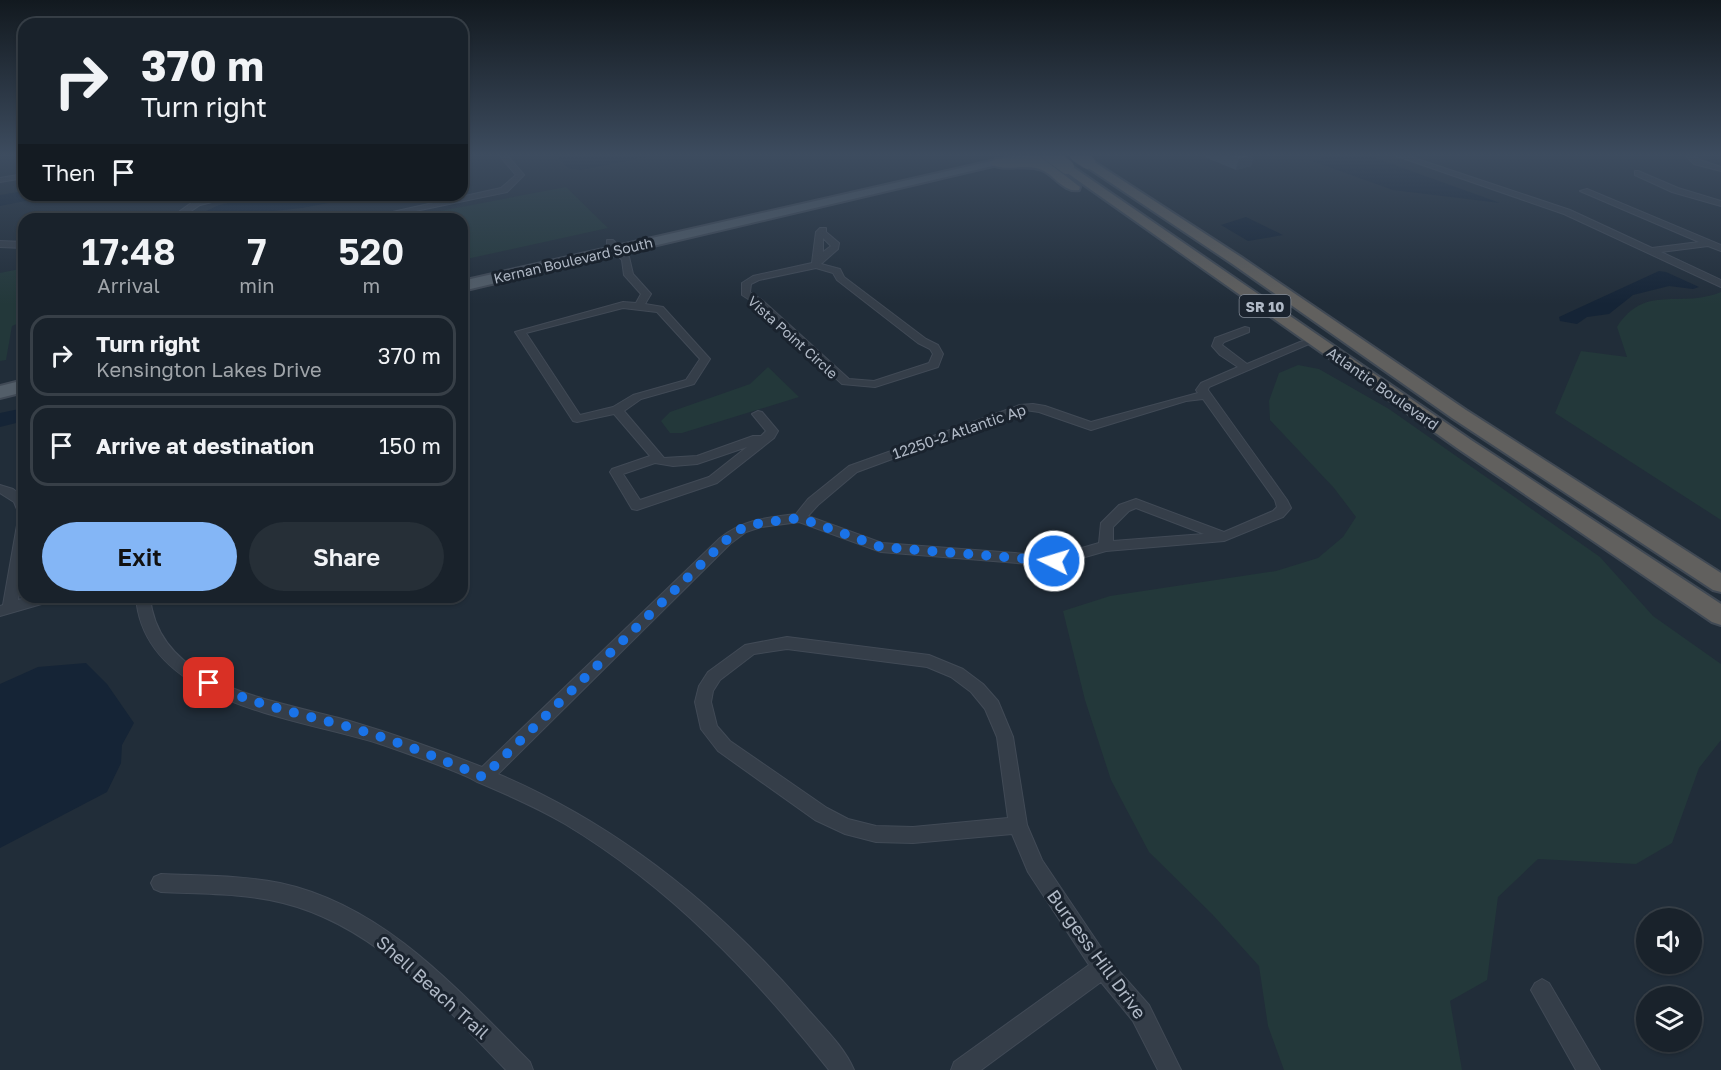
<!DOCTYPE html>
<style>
:root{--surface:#19222b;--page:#262f37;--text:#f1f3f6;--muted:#9fa4a9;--line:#373f47;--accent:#84b6f6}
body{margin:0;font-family:"Golos Text",sans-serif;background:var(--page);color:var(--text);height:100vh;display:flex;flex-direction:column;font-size:22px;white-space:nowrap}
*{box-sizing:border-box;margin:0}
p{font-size:20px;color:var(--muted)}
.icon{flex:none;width:33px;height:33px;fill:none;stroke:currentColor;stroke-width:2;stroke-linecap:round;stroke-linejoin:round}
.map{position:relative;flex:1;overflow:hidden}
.panel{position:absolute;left:18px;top:213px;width:450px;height:390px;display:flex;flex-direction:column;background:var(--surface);border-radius:18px;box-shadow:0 2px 4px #0004,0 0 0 2px var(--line)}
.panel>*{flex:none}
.guide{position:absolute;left:18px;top:18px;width:450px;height:183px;border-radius:18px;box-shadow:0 2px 4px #0004,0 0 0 2px var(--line);background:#19222b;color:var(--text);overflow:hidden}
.buttons{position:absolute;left:1636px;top:908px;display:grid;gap:12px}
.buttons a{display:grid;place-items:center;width:66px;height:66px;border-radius:50%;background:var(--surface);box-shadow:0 2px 4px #0004,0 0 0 2px var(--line);font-size:30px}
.pin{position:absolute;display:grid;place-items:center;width:51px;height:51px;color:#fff;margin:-26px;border-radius:12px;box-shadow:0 3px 9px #0006}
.me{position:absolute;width:66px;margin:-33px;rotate:275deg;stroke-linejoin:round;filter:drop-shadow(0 0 4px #0008)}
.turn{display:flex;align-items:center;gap:21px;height:126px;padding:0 24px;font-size:27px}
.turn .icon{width:78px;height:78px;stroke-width:2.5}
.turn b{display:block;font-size:42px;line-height:51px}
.then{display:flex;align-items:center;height:57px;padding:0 24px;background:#0003;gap:12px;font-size:22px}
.eta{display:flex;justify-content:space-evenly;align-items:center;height:102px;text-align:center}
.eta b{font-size:36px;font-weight:600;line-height:42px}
.action{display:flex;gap:12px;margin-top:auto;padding:12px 24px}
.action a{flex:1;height:69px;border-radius:36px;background:var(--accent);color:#111;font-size:24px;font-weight:600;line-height:69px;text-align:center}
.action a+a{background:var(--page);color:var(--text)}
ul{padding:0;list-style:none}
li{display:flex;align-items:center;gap:18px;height:81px;margin:0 12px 9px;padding:0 12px;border:3px solid var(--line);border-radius:18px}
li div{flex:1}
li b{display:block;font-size:22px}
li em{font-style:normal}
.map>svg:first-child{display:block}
</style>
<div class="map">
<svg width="1721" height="1070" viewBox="0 0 1721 1070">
<rect width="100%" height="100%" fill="#212d39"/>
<!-- green -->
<path fill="#23383a" d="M566,187L608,228L462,260V219H398Z
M24,268V321L12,326L6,360L0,361V273Z
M1721,292V520L1555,413L1581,351L1627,357L1617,327C1645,283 1680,309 1721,292Z
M1298,365L1319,369L1389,409L1600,557L1653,616L1721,664V740L1699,768L1672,843L1636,864L1538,859L1498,897L1487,980L1450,1001L1462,1070H1284L1268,1026L1259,966L1212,914L1149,852L1111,780L1085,700L1063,611L1110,596L1276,571L1318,558L1343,537L1356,517L1334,488L1270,420L1269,401L1279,373Z
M768,367L799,397L682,433H670L661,421L670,412L750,384Z"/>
<!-- water -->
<path fill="#152436" d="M554,154H662L581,170L568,168Z
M1337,154H1364L1500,203L1393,190L1312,161Z
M24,191V195H85L35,199L0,206V195Z
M267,195L298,199L322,195H371L302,208L255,213L204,212L219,205Z
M1246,217L1283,235L1248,241L1221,225Z
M1659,271L1666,272L1699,287L1693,289L1669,286L1633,295L1609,314L1587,317L1577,324L1560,321L1559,317Z
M24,408V421L0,427V413Z
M86,663L107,684L134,723L122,745L121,763L107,792L0,848V684L38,667Z"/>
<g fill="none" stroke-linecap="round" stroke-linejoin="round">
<defs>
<path id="minor" d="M498,154H506L524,175L507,192L377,219H361L501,188L516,175Z
M1391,154H1402L1570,210L1652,248L1699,242L1580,191L1587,189L1721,245V251L1708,246L1661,252L1721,280V287L1564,214Z
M1684,154H1692L1700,160L1721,167V171L1694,164Z
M1638,171L1678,188L1721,201V206L1672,192L1635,175V171Z
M24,174V178L0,182V178Z
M224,195H240L200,205L179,219H169L194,201Z
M820,228H826V232L839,243L838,249L821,264L840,269L844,277L926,339L938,345L943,354L938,367L875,387L842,384L756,304L742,295V283L753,276L812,263L816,232ZM823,238L831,246L823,252ZM816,268L833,273L837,280L918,343L930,349L933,354L929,363L874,381L849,379L762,300L750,292L751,284L759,280Z
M607,240H613L629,257L633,274L651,294L645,304L663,307L710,359L694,384L641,399L624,411L664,458L697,456L753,436H761L766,431L752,414L758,411L762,412L778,431L774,438L717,483L637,510L632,509L610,472L612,469L650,456L614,414L577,422L573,421L515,332L623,302L636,303L641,294L624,275L622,260L607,244ZM623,308L657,312L700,359L686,380L633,395L613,407L580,415L526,333ZM747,447L709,477L640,500L623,474L655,463L673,466L697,464Z
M0,241L24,242V248L0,247Z
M1245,327L1249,328V332L1224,342L1222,345L1247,364L1300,342L1304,341L1309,344L1209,387L1208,390L1287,500L1291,508L1283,517L1224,541L1106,551L1054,566L881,552L799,522L761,527L746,532L730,544L498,774C618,825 719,907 804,1005C821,1025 844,1046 854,1070H829C754,975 670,887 565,824C538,808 508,795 480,783C476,782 473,779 468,777C440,765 412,755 383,745C303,718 144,706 136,597H150C159,690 283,701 353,722C397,735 439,750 482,767L720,538C745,519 766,518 796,514L808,499L849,466L1020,405L1033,404L1045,406L1091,422L1198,393L1196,390L1201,383L1238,367L1220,355L1212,346L1215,338ZM1203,399L1275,500L1277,507L1273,511L1224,532L1136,499L1119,505L1101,523L1099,543L1054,556L882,543L808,516L818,505L857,472L1025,410L1039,412L1091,430L1186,401ZM1136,508L1204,534L1113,541V527L1129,511Z
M0,485L13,489L24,498V562L18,600L30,597H54L52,601L0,616V606L3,605L19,514L14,502L0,493Z
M787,637L929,655L963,669L983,684L998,701L1013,737L1027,825L1042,860L1110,961L1149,1005L1181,1070H1158L1133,1021L1101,982L981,1070H951L954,1062L1089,965L1028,872L1012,834L913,843L876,842L845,834L815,820L718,751L701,729L695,702L699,686L708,672L745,645ZM787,649L927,667L951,677L971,692L985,709L997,737L1008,818L913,827L876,826L848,819L827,808L730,741L717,726L711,702L713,691L720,680L754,654Z
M161,874C201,876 241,875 280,883C384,905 458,990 530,1062L533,1070H506C442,1004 376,926 283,903C244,893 202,894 161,892L154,889L151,883L154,877Z
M1542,979L1549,983L1600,1070H1576L1531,990L1535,983Z"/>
<path id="primary" d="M1022,154H1044L462,291V281Z
M24,380V392L0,398V386Z"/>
<path id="trunk" d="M1023,154H1037L1080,187L1079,190C1064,193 1054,175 1042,170C1026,163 1001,173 990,163L996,159L1027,158Z
M1088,158L1241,257L1466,410L1721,573V592L1713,590L1452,418L1231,263L1084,165L1082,162Z
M1067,163L1471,440L1721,604V625L1712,622L1457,448L1063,170L1061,167Z"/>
</defs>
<!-- minor casing -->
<use href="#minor" stroke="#414a56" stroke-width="2"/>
<!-- primary casing -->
<use href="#primary" stroke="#414a56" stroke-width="4"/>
<!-- trunk casing -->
<use href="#trunk" stroke="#404954" stroke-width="4"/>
<!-- minor -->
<use href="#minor" fill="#353e49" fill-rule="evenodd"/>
<!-- primary -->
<use href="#primary" fill="#535e69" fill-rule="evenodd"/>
<!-- trunk -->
<use href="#trunk" fill="#61605e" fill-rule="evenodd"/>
<defs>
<path id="trunk-bridge" d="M1049,154L1067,167
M1076,154L1088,162"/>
</defs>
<!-- trunk-bridge casing -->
<use href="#trunk-bridge" stroke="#404954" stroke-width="15" stroke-linecap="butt"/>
<!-- trunk-bridge -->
<use href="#trunk-bridge" stroke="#61605e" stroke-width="14"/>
</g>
<!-- wall -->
<path fill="#3c4958" d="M1197,154H1254L1251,166L1236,170Z"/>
<!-- shaded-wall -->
<path fill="#2c3947" d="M1254,154L1251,166L1236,170L1239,158Z"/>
<!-- building -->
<path fill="#485564" stroke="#586573" stroke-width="1.5" d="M1228,154H1254L1239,158Z"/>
<!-- sky -->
<linearGradient id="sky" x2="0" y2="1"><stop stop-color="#12191f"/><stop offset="0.51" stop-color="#3d4c5f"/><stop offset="1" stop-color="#3d4c5f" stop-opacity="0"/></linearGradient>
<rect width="1721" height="304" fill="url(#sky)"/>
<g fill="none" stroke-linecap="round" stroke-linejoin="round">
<!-- route -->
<path stroke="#1a73e8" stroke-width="10" stroke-dasharray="0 18" d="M209,683C254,705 302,714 349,727C395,740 439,758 483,777L725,541L741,529L760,523L800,518L881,547L1054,561"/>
</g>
<g text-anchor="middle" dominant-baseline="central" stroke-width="6" stroke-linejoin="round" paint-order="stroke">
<!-- far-street labels -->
<g font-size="14" fill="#b0b9c6" stroke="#1a232e">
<text transform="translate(573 260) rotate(-13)">Kernan Boulevard South</text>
<text transform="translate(793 337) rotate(42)">Vista Point Circle</text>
</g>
<!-- shield labels -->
<rect fill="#1a232e" stroke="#838c98" stroke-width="1.5" x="1239.5" y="295" width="51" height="22" rx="4.5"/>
<g font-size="14" font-weight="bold" fill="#b0b9c6">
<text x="1265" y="306">SR 10</text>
</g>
<!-- street labels -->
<g font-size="15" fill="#b0b9c6" stroke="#1a232e">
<text transform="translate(1383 388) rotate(35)">Atlantic Boulevard</text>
<text transform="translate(959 431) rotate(-19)">12250-2 Atlantic Ap</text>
</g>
<!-- near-street labels -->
<g font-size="18" fill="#b0b9c6" stroke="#1a232e">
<text transform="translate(1097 954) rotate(54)">Burgess Hill Drive</text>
<text transform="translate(433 987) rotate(42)">Shell Beach Trail</text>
</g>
</g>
</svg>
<div class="buttons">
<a><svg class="icon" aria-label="sound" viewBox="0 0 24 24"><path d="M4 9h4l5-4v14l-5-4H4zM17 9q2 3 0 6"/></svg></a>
<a><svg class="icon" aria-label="layers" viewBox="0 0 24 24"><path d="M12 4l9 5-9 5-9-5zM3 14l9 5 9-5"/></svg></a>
</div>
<div class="pin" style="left:209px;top:683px;background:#d93025"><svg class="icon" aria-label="arrive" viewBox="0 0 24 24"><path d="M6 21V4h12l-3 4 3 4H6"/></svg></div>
<svg class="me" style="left:1054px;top:561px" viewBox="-20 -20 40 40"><circle r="17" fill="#1a73e8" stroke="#fff" stroke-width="3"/><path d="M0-11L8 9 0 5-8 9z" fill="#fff"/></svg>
<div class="guide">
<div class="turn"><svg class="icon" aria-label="right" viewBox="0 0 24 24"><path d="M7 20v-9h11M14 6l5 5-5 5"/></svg><div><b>370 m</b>Turn right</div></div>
<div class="then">Then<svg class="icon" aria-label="arrive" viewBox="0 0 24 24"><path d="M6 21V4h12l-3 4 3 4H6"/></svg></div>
</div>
<section class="panel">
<div class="eta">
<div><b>17:48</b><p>Arrival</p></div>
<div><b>7</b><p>min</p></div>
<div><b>520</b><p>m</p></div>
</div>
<ul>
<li><svg class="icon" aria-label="right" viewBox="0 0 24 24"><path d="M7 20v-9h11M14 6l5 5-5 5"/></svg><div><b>Turn right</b><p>Kensington Lakes Drive</p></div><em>370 m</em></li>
<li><svg class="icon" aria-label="arrive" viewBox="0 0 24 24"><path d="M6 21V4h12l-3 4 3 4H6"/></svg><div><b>Arrive at destination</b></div><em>150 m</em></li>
</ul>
<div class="action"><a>Exit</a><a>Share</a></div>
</section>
</div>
